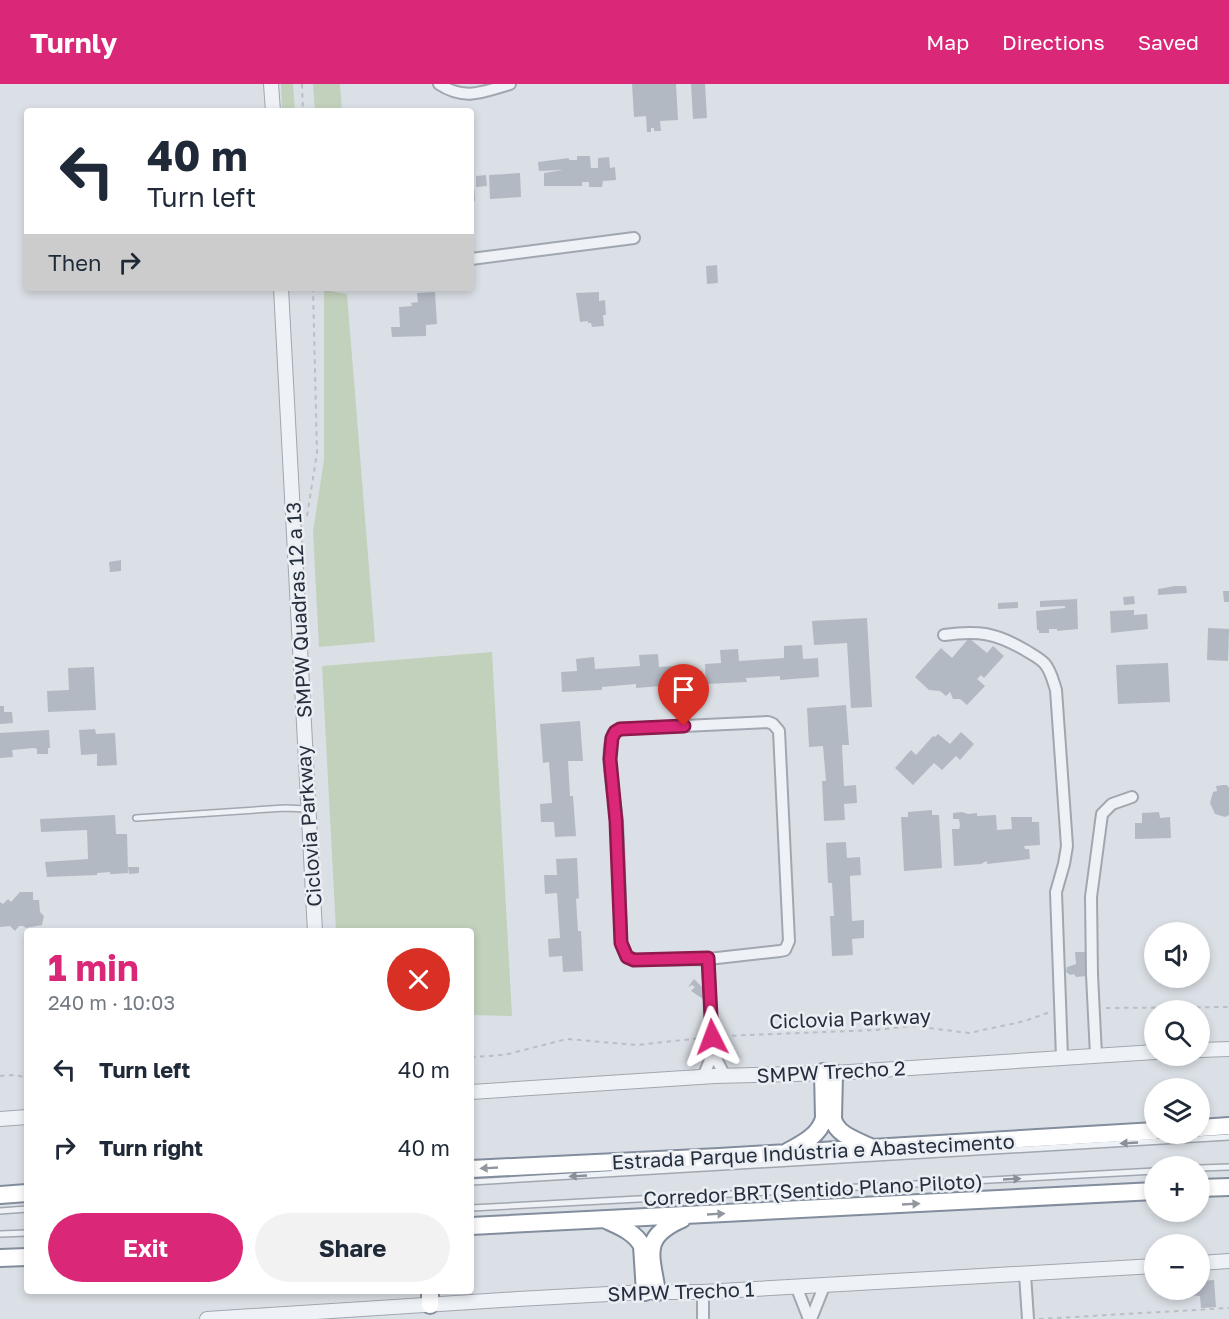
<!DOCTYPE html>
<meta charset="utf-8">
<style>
:root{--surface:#fff;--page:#f2f2f3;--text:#1f2937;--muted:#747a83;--accent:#db2777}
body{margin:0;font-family:"Golos Text",sans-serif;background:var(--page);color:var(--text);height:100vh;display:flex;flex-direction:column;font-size:22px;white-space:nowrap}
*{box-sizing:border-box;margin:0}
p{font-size:20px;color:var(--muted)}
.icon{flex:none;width:33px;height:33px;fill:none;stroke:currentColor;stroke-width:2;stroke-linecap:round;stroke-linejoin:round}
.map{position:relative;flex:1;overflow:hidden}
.panel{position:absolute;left:24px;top:844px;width:450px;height:366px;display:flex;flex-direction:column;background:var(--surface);border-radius:6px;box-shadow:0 3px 9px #0003}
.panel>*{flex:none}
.hud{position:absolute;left:24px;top:24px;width:450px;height:183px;border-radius:6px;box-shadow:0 3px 9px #0003;background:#fff;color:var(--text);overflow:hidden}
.fabs{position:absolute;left:1144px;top:838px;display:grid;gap:12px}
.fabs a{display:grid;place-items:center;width:66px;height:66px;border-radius:50%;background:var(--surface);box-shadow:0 3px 9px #0003;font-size:30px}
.pin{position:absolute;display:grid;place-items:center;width:51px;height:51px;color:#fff;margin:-62px -26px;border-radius:50% 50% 50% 0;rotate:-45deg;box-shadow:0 0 6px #0007}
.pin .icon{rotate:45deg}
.me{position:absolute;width:66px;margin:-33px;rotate:357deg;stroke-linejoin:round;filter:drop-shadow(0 0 4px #0008)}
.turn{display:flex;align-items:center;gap:21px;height:126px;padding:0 24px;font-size:27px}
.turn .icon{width:78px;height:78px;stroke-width:2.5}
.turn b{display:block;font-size:42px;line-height:51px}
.then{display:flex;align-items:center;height:57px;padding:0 24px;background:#0003;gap:12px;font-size:22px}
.round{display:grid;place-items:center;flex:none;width:63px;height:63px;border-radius:32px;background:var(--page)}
.head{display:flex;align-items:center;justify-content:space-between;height:102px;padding:0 24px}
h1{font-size:36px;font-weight:700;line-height:45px;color:var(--accent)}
.action{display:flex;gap:12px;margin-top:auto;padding:12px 24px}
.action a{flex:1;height:69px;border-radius:36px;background:var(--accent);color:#fff;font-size:24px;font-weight:700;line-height:69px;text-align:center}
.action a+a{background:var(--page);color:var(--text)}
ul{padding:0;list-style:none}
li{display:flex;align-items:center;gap:18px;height:78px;padding:0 24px}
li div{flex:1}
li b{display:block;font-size:22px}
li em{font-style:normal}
header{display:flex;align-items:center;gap:36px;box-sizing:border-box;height:84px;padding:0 30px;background:var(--accent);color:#fff}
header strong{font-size:28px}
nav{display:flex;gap:33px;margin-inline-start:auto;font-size:21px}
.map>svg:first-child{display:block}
</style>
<header>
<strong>Turnly</strong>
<nav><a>Map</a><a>Directions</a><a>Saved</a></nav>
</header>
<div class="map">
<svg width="1229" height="1235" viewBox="0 0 1229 1235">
<rect width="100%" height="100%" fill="#dbe0e6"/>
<!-- green -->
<path fill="#c2d1bc" d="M281,0H293L295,27H282Z
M313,0H340L342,27H315Z
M324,206L347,210L375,558L319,563L313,448L324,375Z
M492,568L512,932L471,931V848L336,847L322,582Z"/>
<!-- building -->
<path fill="#b3b9c3" d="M632,0H676L678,36L660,37L661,47H654V44H651V48H647L646,32L634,33Z
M691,0H705L707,34L693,35Z
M577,72H590L591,84H598V74L609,73L610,84L615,83L616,96L603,97L602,103H589V98H582V102H544V89L563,86L539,87L538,78L569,74V76H577Z
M471,87H473L475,117H471Z
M520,89L521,113L490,115L489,91Z
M486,91L487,102L476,103V92Z
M717,181L718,199L707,200L706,182Z
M435,208L437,240L426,241V252L392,253L391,243H400L399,223L412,222L411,219L418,218L417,209Z
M599,208V217L605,216L606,231H603L604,242L592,243L591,239H588V237L580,238L576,209Z
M121,476V487L110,488L109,478Z
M1175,502H1186L1187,509L1158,511V505Z
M1223,507H1229V518H1224Z
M1134,512L1135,520L1124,521L1123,513Z
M1077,515L1078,545L1057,547V545H1049V549H1039V546H1037L1036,527L1065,524V522L1040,523V517Z
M1018,518V524L998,525V519Z
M1134,526V531L1147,530L1148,545L1111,549L1110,527Z
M867,534L872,623L851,624L847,559L814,561L812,537Z
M1208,544L1229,545L1228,577L1207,576Z
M969,554L987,569L993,562L1004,572L984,594L981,591L977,595L985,602L967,621L960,615H953L950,608L946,612L940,607L929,606L915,593L941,564L952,574Z
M802,561L803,575L818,574L819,593L780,596V592L746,594L747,598L706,600L705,580L721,579L720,566L738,565L739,577L784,574V562Z
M658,570L659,583L674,582L675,601L636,604V600L602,603V606L562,608L561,588L577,587L576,575L594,573L595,585L640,582L639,571Z
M1168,579L1170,618L1118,620L1116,581Z
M94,583L96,626L48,628L47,607L69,606L68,584Z
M846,621L849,661H842L844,702L856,701L857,719L844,720L845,736L824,737L822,697H826L823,662L809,663L807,624Z
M0,622H4V628H12L13,639L0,640Z
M580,637L583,677H568L570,712H573L576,752L555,753L554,738H541L540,720L552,719L549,678L543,679L540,640Z
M95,645L96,650L115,649L117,681L97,682V670L81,671L79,646Z
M49,646L50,664H48V670H37V665L34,664L12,666L13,673L0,674V649Z
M961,648L974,660L960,676L956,672L942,686L934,679L913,701L895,684L911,666L916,671L933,652L935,653L938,650L950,660Z
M1223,701H1227L1229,704V731L1225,733L1215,730L1210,719L1213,708L1217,707L1216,702Z
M932,726V731H939L942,784L904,787L901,733H908V728Z
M962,728L968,730L977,729V732L996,731L997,746L1012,745L1011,733H1032V738H1039L1040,761L1024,762L1025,765H1029L1030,775L987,780V777L981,780L954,782L952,745H959L960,742L959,735H953V729Z
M1159,728L1160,734L1170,733L1171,754L1135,755V739H1142V729Z
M115,731L116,750H127L128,789L114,790H110V788L97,789V791L47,793L45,778L88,775L87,746L41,748L40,735Z
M846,758L847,774L860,773L861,791L850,792V796L852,837L864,836V854L852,855L853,871L832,872L830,832H834L832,799H828L826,759Z
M577,774L579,814L576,815L578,847H581L583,887L563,888L562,872L549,873L548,855L560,854L557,809L545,810L544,791H557L556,775Z
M128,783H139V789L129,790Z
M20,808H33V816H39L40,828L44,832L42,841L26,844L23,842H19L15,847L10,842L0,843V818L3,820L8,815L11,818Z
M1075,868H1085L1086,892L1076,893L1074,890L1070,891L1066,888L1067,883L1076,880Z
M694,895L708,909L703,915L691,907L695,903L692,901L688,903Z
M1214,1196L1216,1223L1201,1224L1200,1212L1187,1211L1186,1213H1179V1206H1200V1197Z"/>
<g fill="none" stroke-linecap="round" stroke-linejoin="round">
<defs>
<path id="service" d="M136,734L285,724L307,725
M1200,1084L1229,1083
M471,1098L1229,1053
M471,1124L1155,1087
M0,1127L27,1125
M0,1150L27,1149"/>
<path id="minor" d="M439,0C465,17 483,8 510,0
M471,175L634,154
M944,551C978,546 996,549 1025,566C1031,570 1040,574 1045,580C1051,587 1053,597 1056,606L1067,762L1064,780L1056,808L1062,973
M768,638L773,640L779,647L789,857L785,866L780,867L708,875L634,876L627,873L621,859C620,818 619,778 617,738C615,713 604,672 613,650L620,645Z
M713,969L725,992
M1096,971L1092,891L1091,813L1102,730L1112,720L1132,713
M703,993L713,969L708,875
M1025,1190L1028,1235
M796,1202L809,1235
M703,1235V1208
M811,1235L825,1200"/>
<path id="tertiary" d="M271,0L273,27
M281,204L315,848
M1200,966L1229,965
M471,1008L715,992L834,989L1155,968
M0,1035L27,1033
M1200,1179L1229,1177
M207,1235L518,1215L645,1208H703L1155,1182"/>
<path id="trunk" d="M834,989L833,1035C837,1051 856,1056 870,1063
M1200,1044L1229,1042
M787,1068C802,1060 820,1051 824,1034L823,988
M471,1085L719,1073L1155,1047
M1200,1104L1229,1103
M0,1111L27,1109
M606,1136C619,1142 635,1148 642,1162L645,1208
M471,1142L1155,1107
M0,1174L27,1173
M430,1208V1221
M657,1208C651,1170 641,1153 682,1135"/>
</defs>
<!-- service casing -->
<use href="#service" stroke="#a1a7b0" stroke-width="8"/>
<!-- minor casing -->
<use href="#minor" stroke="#a1a7b0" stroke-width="14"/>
<!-- tertiary casing -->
<use href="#tertiary" stroke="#a1a7b0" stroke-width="16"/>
<!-- trunk casing -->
<use href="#trunk" stroke="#828d9d" stroke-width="20"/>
<!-- path -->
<path stroke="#babec5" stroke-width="2" stroke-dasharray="4.5 4.5" stroke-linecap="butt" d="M302,0L303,27
M307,432L317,369L313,204
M1106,924L1229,923
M723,952L876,946L913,942L969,949L1025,937L1050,928
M471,973L504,971L567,955L637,961L702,954
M0,992L11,991L27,993
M1039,1235L1229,1224"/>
<!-- service -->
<use href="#service" stroke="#eef1f5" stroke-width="5"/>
<!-- minor -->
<use href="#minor" stroke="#eef1f5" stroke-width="10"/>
<!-- tertiary -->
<use href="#tertiary" stroke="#eef1f5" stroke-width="14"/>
<!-- trunk -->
<use href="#trunk" stroke="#fff" stroke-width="16"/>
</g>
<!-- one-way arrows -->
<defs><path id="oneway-solid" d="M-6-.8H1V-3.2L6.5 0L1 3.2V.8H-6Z" transform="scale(1.5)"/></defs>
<g fill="#8a9099">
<use href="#oneway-solid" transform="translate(1129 1059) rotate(177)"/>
<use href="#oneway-solid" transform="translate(578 1092) rotate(177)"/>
<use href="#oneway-solid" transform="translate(1012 1095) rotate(-3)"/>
</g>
<g fill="#92969e">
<use href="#oneway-solid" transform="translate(489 1084) rotate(177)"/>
<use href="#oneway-solid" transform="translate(911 1120) rotate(-3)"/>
<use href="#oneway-solid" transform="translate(716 1130) rotate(-3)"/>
</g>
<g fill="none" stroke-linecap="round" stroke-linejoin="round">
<defs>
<path id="route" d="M684,642L620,645L615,648L612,654L610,675L616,737L621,859L627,873L634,876L708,874L712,953"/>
</defs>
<!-- route casing -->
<use href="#route" stroke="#8e194d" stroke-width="15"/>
<!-- route -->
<use href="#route" stroke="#db2777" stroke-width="10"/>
</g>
<g text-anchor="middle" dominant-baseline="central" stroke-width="5" stroke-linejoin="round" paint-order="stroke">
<!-- street labels -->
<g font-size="20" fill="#252e3d" stroke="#ebeff4">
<text transform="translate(298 526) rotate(-93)">SMPW Quadras 12 a 13</text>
<text transform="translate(308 742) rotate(-94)">Ciclovia Parkway</text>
<text transform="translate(850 934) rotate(-2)">Ciclovia Parkway</text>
<text transform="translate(831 987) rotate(-3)">SMPW Trecho 2</text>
<text transform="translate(813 1067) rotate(-3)">Estrada Parque Indústria e Abastecimento</text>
<text transform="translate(813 1105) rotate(-3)">Corredor BRT(Sentido Plano Piloto)</text>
<text transform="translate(681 1207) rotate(-2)">SMPW Trecho 1</text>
</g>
</g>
</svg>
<div class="fabs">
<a><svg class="icon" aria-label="sound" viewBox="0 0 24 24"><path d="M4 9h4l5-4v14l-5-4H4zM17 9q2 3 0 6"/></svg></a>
<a><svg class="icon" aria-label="search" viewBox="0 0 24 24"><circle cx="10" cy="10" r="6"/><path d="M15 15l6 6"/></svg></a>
<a><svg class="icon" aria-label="layers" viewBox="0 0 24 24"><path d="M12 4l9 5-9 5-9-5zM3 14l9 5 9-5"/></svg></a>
<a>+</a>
<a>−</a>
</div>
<div class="pin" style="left:684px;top:642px;background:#d93025"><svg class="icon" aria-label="arrive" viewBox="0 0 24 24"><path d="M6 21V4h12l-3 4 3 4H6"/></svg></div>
<svg class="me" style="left:712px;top:953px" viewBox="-20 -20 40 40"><path d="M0-17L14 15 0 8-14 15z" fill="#db2777" stroke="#fff" stroke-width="4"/></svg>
<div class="hud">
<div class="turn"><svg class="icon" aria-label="left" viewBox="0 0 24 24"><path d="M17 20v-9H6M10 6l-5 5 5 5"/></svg><div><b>40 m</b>Turn left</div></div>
<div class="then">Then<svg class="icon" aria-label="right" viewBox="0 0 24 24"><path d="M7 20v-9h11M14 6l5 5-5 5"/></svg></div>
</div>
<section class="panel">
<div class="head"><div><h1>1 min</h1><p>240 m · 10:03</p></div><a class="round" style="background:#d93025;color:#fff"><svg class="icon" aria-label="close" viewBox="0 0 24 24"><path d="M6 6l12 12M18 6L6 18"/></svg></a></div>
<ul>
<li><svg class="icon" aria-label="left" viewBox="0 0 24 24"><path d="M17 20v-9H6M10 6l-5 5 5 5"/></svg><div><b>Turn left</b></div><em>40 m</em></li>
<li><svg class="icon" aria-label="right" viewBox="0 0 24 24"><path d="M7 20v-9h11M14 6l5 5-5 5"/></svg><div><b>Turn right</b></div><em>40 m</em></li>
</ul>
<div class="action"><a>Exit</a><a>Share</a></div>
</section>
</div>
